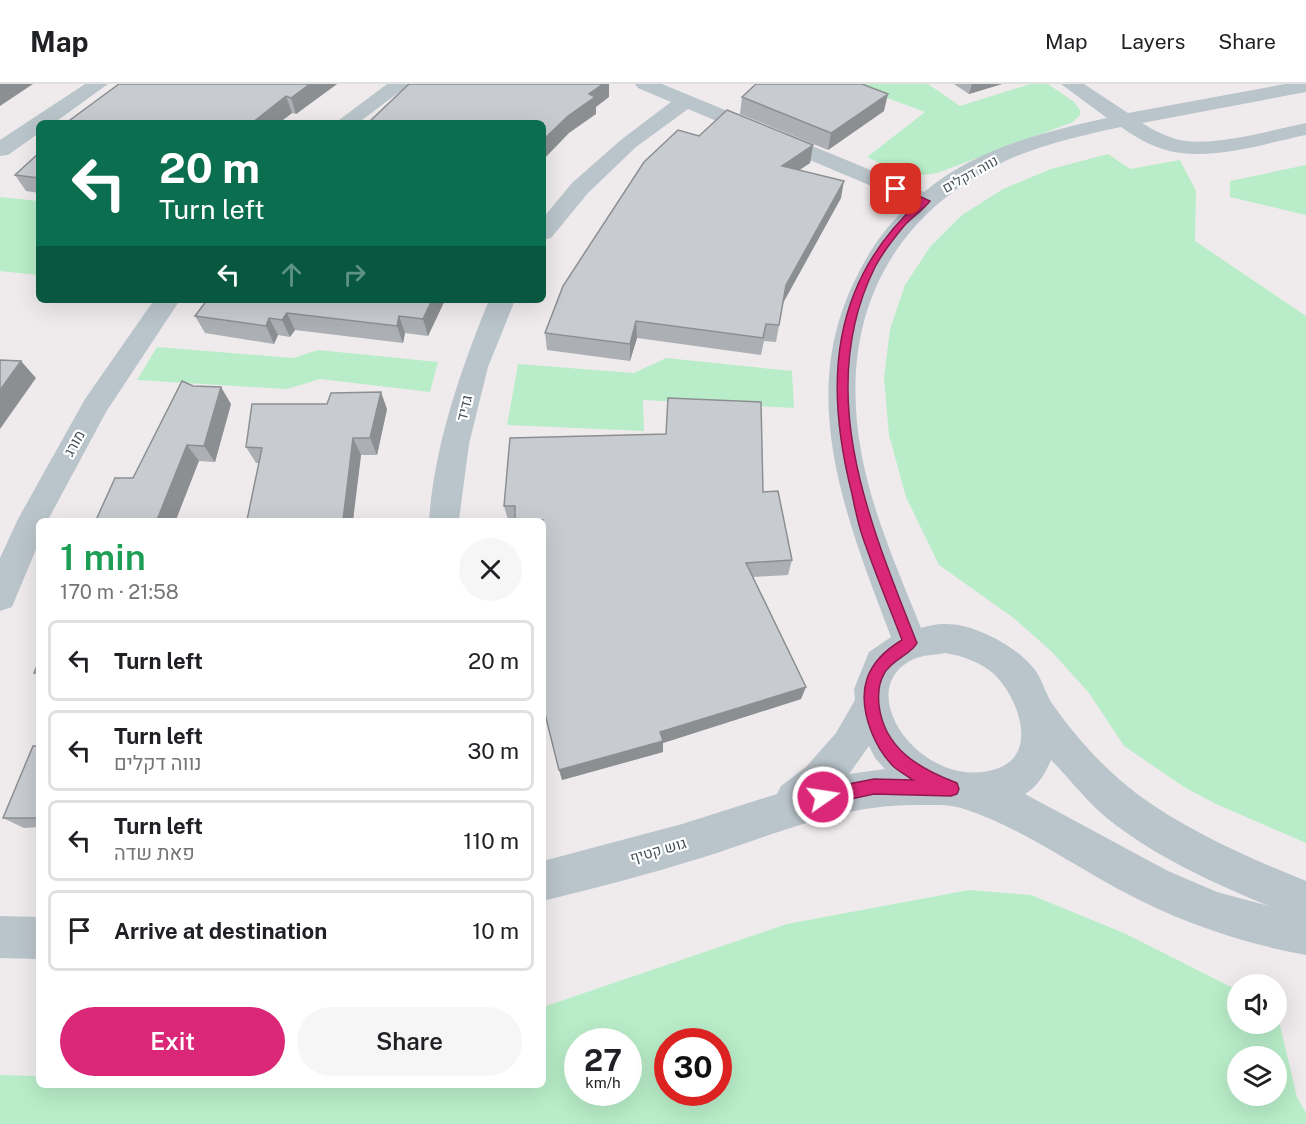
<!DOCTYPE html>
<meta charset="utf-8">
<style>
:root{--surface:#fff;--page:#f6f6f6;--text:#202124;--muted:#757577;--line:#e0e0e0;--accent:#db2777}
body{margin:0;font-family:"Public Sans",Heebo,sans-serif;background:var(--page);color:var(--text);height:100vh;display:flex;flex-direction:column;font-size:22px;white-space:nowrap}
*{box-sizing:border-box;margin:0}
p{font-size:20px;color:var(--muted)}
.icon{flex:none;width:33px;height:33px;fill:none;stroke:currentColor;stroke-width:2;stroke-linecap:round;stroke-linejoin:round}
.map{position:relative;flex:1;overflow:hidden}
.drawer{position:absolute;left:36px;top:434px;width:510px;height:570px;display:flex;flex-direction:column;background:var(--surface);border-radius:9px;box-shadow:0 6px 24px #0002}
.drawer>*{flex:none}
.hud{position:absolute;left:36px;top:36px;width:510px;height:183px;border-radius:9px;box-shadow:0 6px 24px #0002;background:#0b6e4f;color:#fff;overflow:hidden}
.fabs{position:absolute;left:1227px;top:890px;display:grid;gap:12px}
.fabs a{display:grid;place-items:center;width:60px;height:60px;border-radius:50%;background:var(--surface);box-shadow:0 6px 24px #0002;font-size:30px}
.speed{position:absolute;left:564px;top:944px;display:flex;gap:12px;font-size:30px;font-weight:700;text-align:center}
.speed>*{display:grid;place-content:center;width:78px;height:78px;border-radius:50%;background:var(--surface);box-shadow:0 6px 24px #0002;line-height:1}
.speed small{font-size:15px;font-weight:400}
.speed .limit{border:9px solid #d22;background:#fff;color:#111}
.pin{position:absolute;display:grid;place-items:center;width:51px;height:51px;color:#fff;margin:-26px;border-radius:12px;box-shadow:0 3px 9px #0006}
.me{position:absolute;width:66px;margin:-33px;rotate:77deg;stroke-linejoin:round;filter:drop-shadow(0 0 4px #0008)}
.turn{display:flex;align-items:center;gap:21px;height:126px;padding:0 24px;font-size:27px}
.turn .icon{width:78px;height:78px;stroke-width:2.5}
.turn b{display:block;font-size:42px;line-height:51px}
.lanes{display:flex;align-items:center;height:57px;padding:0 24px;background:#0003;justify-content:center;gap:30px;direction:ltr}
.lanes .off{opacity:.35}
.round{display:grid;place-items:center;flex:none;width:63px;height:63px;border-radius:32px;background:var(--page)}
.overview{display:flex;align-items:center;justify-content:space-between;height:102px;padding:0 24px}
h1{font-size:36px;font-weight:600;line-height:45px;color:#1e9e55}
.cta{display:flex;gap:12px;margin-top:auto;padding:12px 24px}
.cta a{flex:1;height:69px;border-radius:36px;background:var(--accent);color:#fff;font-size:24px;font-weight:600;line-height:69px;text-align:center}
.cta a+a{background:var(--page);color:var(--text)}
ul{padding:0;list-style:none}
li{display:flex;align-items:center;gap:18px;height:81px;margin:0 12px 9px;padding:0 12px;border:3px solid var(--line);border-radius:9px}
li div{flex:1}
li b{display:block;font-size:22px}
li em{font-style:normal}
header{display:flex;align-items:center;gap:36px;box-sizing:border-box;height:84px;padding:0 30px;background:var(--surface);border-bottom:2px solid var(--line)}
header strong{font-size:28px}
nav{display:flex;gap:33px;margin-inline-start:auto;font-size:21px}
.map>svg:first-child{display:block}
</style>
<header>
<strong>Map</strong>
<nav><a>Map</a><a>Layers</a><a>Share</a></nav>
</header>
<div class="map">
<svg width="1306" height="1040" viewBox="0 0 1306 1040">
<rect width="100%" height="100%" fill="#efebec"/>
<!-- green -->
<path fill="#b9edc9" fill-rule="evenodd" d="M850,0H928L960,22L1030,0H1048L1074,18L1080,26V31L1073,38L937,89C912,95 889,84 867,73L925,28Z
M1108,70L1130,85L1180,76L1196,107L1195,157L1306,232V759L1216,720L1184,703L1124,662L1089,609L1052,568L1015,535L939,481L906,413L889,351L884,294L890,245L905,201L930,163L962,131L1003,105L1051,85Z
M1306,81V131L1230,113V97Z
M0,113L39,117V191L0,187Z
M157,263L293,274L318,266L438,278L430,308L320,295L287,305L137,296Z
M666,274L792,287L794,324L643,316L644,347L507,341L518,280L634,289Z
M969,806L1031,811L1124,849L1237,906L1238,939H1276L1277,929L1297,1013L1306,1029V1040H0V991L39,992V1000H543V923L787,840ZM578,957H628V1008H578ZM668,957H718V1008H668ZM1238,972H1276V1011H1238Z"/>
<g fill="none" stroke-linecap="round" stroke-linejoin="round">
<!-- minor -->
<path fill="#bac5cb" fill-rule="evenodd" d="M85,0H108L54,39H39V49L8,71L0,72V56Z
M387,0H410L358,39H335Z
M635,0H662L924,108C975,65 1043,48 1107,34L1061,0H1084L1128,29L1285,0H1306V8L1142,39C1153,46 1167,53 1180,56C1213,63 1272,46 1306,39V51C1266,59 1222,74 1181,69C1159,67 1138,55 1121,43C1079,52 1034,62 995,82C882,140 839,244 861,367C872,429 898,486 921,544C928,542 936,540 943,540C973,538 1018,563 1035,586C1043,597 1046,612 1054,622C1076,654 1105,685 1136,709C1187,747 1247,773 1306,797V871C1240,859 1177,837 1118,805C1065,776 1018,742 961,724C948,720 934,721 921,721C843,719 774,751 701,774C649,790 596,804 543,817V777L682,740L777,710L781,702L806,683L836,649L855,616L854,605L869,568L891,553C847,436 795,313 857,192C870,165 888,139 912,119L688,25L636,63L588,109L551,154L543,156V134L572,99L622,55L671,18L638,4ZM945,569C963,572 980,578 994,590C1018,613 1040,671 996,685C923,709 848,605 914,575C922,571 936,571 945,569ZM869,662L875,674L885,685L849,690ZM1051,676C1070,695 1087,718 1108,735C1156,773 1213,799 1269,822L1217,808L1168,787L1025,710C1038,702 1045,690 1051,676Z
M154,216H180L106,328L48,436H39V458L12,523L0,527V474L18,435L85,315Z
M489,216H515L488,283L469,360L459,436H429C435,359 460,288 489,216Z
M0,832L39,833V875L0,874Z"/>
</g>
<!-- wall -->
<path fill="#acafb4" d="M119,0H337L296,30L292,29L279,39H66Z
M954,0H1002L969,10Z
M742,13L884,27L828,66L740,30Z
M699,52L813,61L810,79L799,86L841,114L783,219L776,258L764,257L761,271L637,254L630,277L547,266L545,249Z
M39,69V109L26,107L15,91Z
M445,216L428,252L405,249L403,259L295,246L290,253L278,251L274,260L205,249L195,232Z
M231,320L215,378L199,377L133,394Z
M387,325L377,371H361L353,436H247L259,379H256L246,363Z
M763,408L792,476L788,491L753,493L801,615L663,659V668L562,696L543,436H508L504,422Z
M39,662V743L24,744L3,734Z"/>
<!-- shaded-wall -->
<path fill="#8c8f92" d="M0,0H33L0,22Z
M310,0H337L296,30L291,14Z
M603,0H609V13L596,23V30L569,49L543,76V56L589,10Z
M972,0H1002L969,10Z
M888,10L884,27L828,66L831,49Z
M286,12L292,29L279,39H252Z
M813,61L810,79L780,99L782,82Z
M844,97L841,114L783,219L776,258L786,201Z
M432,216H445L428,252L423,235Z
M287,229L295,246L290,253L282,236Z
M399,232L405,249L403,259L397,242Z
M269,234L278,251L274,260L266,242Z
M636,237L637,254L630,277V260Z
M21,277L36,294L0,345V306Z
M221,303L231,320L215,378L204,362Z
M381,308L387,325L377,371L370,354Z
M353,354L361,371L353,436H343Z
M187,361L199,377L176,436H157Z
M806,603L801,615L663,659V668L562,696L559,686L660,648Z"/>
<!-- building -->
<path fill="#c8ccd1" stroke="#8c8f92" stroke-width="1.5" d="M119,0H310L291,14L286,12L252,39H153L145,37L142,39H66Z
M409,0H603L589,10L595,13L568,32L543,56V39H368Z
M756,0H862L888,10L831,49L742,13Z
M727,26L813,61L782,82L844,97L786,201L779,241L766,240L763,254L636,237L630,260L545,249L563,202L644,78L678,46L699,52Z
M39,69V94L15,91Z
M207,216H432L423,235L399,232L397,242L287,229L282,236L269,234L266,242L195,232Z
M0,276L21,277L0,306Z
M182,297L193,302L221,303L204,362L187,361L157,436H96L115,394H133Z
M381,308L370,354H353L343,436H247L262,364L246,363L252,320H327L331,309Z
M668,314L761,318L763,408L778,407L792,476L746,479L806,603L660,648L663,657L559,686L543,622V436H515V422H504L510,354L666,350Z
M39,577V589H34Z
M33,662H39V734H3Z"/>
<!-- route -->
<path fill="#db2777" stroke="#8e194d" stroke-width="1.5" d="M893,103H899L930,117C922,127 912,133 904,142C894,154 882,170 875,183C813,308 870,440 917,559C912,570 891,576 884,590C878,600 878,611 879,621C884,665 920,685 957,699L959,705L957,710L951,712L874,710L823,721L817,719L815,713L817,708L823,705L874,695L913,696C907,692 900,688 894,683C884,673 876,660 871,647C856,607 865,578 902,556C889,522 875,489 863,454C858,440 855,425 852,410C824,300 830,199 919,118L893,107Z"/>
<g text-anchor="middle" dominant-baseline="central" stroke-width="4.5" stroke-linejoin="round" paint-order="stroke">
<!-- far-street labels -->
<g font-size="14" fill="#445159" stroke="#fff">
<text transform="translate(970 90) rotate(-29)">נווה דקלים</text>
</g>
<!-- street labels -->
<g font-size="15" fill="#445159" stroke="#fff">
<text transform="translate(464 324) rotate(-76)">גדיד</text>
<text transform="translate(74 359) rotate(-61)">מורג</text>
<text transform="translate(658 766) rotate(-16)">גוש קטיף</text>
</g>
</g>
</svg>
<div class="fabs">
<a><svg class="icon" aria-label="sound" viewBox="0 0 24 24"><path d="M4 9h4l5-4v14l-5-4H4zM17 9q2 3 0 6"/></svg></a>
<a><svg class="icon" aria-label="layers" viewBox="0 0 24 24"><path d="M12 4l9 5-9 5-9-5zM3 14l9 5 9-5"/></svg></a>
</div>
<div class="speed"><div>27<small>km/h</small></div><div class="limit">30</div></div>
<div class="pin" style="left:896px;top:105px;background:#d93025"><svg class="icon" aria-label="arrive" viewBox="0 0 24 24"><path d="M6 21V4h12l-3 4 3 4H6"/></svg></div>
<svg class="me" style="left:823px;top:713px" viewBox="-20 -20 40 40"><circle r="17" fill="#db2777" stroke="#fff" stroke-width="3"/><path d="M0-11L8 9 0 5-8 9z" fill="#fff"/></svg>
<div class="hud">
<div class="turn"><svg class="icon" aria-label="left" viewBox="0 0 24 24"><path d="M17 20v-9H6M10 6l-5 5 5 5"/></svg><div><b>20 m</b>Turn left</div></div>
<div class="lanes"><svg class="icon" aria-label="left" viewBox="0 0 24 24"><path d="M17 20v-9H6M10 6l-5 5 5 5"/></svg><svg class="icon off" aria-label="ahead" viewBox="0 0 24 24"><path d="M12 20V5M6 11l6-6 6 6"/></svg><svg class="icon off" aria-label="right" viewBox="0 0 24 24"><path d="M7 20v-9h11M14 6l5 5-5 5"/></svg></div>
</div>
<section class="drawer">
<div class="overview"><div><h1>1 min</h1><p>170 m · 21:58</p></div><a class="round"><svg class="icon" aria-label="close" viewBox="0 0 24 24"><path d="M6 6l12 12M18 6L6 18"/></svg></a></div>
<ul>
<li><svg class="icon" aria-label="left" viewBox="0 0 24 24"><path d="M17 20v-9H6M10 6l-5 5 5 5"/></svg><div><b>Turn left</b></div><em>20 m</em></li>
<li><svg class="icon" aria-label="left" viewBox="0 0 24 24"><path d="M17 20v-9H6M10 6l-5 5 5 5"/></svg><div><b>Turn left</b><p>נווה דקלים</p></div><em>30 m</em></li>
<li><svg class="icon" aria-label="left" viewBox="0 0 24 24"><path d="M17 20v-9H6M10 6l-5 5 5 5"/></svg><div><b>Turn left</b><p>פאת שדה</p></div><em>110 m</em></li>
<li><svg class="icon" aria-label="arrive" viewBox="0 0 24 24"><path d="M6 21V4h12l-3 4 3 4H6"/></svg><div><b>Arrive at destination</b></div><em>10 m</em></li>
</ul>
<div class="cta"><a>Exit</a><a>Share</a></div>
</section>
</div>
